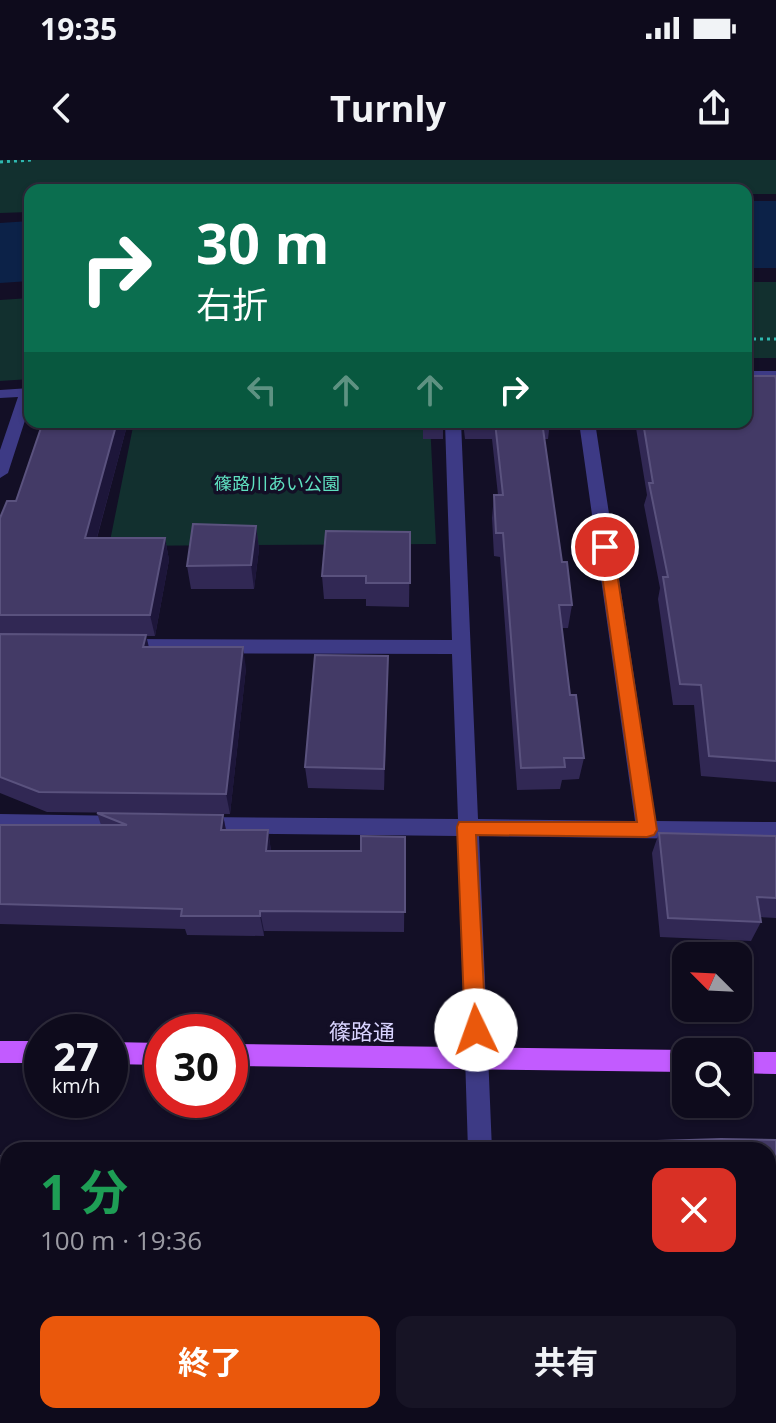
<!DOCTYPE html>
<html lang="ja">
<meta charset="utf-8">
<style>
:root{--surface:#0e0b1c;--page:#171425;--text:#f1f3f6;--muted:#9b9ba3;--line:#2e2b3b;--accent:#ea580c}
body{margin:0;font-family:"Open Sans","Noto Sans JP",sans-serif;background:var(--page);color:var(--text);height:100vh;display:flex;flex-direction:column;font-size:30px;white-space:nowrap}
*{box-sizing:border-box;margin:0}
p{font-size:26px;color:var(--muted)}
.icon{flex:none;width:44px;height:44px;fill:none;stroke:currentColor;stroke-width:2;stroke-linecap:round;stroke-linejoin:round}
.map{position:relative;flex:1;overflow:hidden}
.side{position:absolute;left:0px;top:982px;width:776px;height:282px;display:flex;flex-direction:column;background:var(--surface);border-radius:24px 24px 0 0;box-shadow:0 2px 6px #0004,0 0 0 2px var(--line)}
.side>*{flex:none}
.top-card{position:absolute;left:24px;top:24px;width:728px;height:244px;border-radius:16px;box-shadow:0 2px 6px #0004,0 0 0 2px var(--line);background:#0b6e4f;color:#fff;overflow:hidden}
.needle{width:52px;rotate:294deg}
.buttons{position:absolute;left:672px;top:782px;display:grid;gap:16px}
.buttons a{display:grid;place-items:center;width:80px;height:80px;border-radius:16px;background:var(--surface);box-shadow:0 2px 6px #0004,0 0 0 2px var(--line);font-size:40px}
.speed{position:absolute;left:24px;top:854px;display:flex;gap:16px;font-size:40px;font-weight:700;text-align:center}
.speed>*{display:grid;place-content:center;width:104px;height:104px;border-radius:50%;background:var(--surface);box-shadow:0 2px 6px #0004,0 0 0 2px var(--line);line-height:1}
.speed small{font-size:20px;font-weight:400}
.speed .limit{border:12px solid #d22;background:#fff;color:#111}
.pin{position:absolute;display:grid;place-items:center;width:68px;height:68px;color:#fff;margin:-34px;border:4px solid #fff;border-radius:50%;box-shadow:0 2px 8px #0007}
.me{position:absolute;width:88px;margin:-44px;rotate:357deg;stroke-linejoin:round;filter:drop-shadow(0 0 6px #0008)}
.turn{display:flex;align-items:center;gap:28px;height:168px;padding:0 40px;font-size:36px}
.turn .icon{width:104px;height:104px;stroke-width:2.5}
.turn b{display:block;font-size:56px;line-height:68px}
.lanes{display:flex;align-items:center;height:76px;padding:0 40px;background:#0003;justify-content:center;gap:40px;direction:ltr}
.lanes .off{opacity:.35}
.round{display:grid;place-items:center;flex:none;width:84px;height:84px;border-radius:16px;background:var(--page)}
.summary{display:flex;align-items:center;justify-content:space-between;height:136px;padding:0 40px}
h1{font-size:48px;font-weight:700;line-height:60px;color:#1e9e55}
.cta{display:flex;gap:16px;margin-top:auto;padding:16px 40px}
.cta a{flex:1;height:92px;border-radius:16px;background:var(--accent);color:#fff;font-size:32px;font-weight:700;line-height:92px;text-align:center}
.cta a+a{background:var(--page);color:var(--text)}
.status{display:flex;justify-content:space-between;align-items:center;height:56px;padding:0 40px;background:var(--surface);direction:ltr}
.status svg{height:22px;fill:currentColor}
header{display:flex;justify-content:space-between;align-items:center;height:104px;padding:0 40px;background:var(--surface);font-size:36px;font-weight:700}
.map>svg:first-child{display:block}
</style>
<div class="status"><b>19:35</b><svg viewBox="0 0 49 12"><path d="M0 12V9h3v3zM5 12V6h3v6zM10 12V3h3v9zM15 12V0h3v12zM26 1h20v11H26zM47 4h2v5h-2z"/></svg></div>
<header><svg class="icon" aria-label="back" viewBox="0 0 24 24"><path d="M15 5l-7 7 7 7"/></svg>Turnly<svg class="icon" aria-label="share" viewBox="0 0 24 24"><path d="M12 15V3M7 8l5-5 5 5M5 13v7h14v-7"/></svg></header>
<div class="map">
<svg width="776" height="1263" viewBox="0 0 776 1263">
<rect width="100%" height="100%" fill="#130f26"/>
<!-- green -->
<path fill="#12302f" d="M0,0H776V34H746V30H30V52L0,53Z
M746,122H776V198H746Z
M30,138V219L0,221V140Z
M134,262H430L436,384L109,386Z"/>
<!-- water -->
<path fill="#0c2248" d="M746,41H776V108H746Z
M30,61V121L0,123V63Z"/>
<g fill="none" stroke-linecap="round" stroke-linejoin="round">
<!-- path -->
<path stroke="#2fb8b0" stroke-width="3" stroke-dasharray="3 4" stroke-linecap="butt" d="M0,2L31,0
M746,179H776"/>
<!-- minor -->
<path fill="#3d3a85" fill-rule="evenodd" d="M746,211H776V219H746Z
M30,228V245L8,313L0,318V290L18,237L0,238V230Z
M445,262H461L478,659L635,661L579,262H595L656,661L776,662V680L479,676L492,990H468L458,676L200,673L193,671L190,665L193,659L200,657L458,659L452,494L124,493L115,486L124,479L452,480Z
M0,654L128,656L135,658L138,664L135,670L128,672L0,670Z
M475,1256H503V1263H475Z"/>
<!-- major -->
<path fill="#c25bff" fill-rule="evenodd" d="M0,881H42V903H0Z
M110,882L162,883V905L110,904Z
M230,884L686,890L691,892H686V912L230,906Z
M735,892H776V914L738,913V892Z"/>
</g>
<!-- wall -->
<path fill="#312854" d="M776,219V622L701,616L694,545H673L658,439L660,428L644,345L647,335L635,262H746Z
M43,262H128L97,378H165L169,400L155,476H146L148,487L246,508L230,654L47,652L0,633V358L16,341Z
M423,262H443V279H423Z
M463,262H550L548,279H544L562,402L572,445L568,468H562L570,535L584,598L579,619L562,620L560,629L517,630L500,397L494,396L492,358L494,335H498L492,279H465Z
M256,366L259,389L254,429H191L187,406Z
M410,372L409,447L366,446V439H324L322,416Z
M388,519L384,630L308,628L305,607Z
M97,653L223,655L226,670H268L271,691H361L405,677L404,772L264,771V776L187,775L185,769L0,764V665H101Z
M659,673L776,676V758L760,757L761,762L751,781L660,777L652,693Z
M776,980V1263H543V1256H768V990H528L530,985Z"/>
<!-- shaded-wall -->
<path fill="#1d163a" d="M117,262H128L91,399L85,378Z
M256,366L259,389L254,429L251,405Z
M165,378L169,400L155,476L150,455Z
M146,475L151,496L143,487Z
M243,487L246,508L230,654L226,634Z
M388,496V519L384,630V609Z
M223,655L227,676L221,670Z
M268,670L271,691H266Z
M260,751L264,771V776L260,756Z
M229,1256H235V1263H228Z"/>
<!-- building -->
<path fill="#433a66" stroke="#5a527e" stroke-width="2" d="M746,216H775L776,219V601L709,596L701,525L680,524L663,417H668L649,323H653L643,262H746Z
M43,262H117L85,378H165L150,455H0V358L7,341H16Z
M495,262H542L562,402H567L572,445H559L570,535H576L584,598H564L565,607L521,608L503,373H496L494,335H503Z
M193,364L256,366L251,405L187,406Z
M326,371L410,372V423H366V416H322Z
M0,474L146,475L143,487H243L226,634L39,632L0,617Z
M315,495L388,496L384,609L305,607Z
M97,653L223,655L221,670H268L266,691H361V676L405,677V752L260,751V756H181L182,749L0,744V665H127Z
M659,673L776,676V738L757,737L761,762L668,758Z
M721,979L776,980V1263H549V1256H768V990H530V985Z
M132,983L131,990H78L79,984Z
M400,988V990H288Z
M0,996H8V1256H229L228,1263H0Z
M360,1256H450V1263H360Z"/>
<!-- route -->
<path fill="#ea580c" stroke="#983908" stroke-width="2" d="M605,382L613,387L657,670L654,675L647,677L476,675L486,870L483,877L476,880L468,877L465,870L457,667L459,662H637L598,387Z"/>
<g text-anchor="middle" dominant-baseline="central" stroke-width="7" stroke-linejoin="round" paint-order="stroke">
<!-- far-park labels -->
<g font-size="18" fill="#5fe0c0" stroke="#130f26">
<text x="277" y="323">篠路川あい公園</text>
</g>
<!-- street labels -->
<g font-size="22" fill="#d9d4ff" stroke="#130f26">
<text transform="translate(362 871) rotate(1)">篠路通</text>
</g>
</g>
</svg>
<div class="buttons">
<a><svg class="needle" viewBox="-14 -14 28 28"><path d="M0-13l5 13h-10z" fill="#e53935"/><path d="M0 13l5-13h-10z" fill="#9b9ba3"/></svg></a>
<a><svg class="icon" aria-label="search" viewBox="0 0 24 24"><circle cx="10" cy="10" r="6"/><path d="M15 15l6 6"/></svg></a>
</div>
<div class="speed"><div>27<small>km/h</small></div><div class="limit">30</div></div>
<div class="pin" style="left:605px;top:387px;background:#d93025"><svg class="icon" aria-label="arrive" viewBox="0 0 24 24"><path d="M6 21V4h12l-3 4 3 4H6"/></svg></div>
<svg class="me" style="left:476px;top:870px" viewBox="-20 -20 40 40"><circle r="19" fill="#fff"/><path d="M0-13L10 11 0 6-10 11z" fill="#ea580c"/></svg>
<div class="top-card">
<div class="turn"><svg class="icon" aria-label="right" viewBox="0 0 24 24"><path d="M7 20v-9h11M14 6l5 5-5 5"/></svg><div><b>30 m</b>右折</div></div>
<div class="lanes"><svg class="icon off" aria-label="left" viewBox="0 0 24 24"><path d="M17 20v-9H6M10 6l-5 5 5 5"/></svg><svg class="icon off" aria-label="ahead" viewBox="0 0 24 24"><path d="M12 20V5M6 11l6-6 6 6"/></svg><svg class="icon off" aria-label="ahead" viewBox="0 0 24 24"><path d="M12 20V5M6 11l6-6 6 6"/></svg><svg class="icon" aria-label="right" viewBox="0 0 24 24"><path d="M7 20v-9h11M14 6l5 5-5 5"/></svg></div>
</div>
<section class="side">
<div class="summary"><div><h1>1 分</h1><p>100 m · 19:36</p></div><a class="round" style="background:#d93025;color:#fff"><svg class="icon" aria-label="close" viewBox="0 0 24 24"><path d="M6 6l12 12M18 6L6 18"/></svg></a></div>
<div class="cta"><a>終了</a><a>共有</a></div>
</section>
</div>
